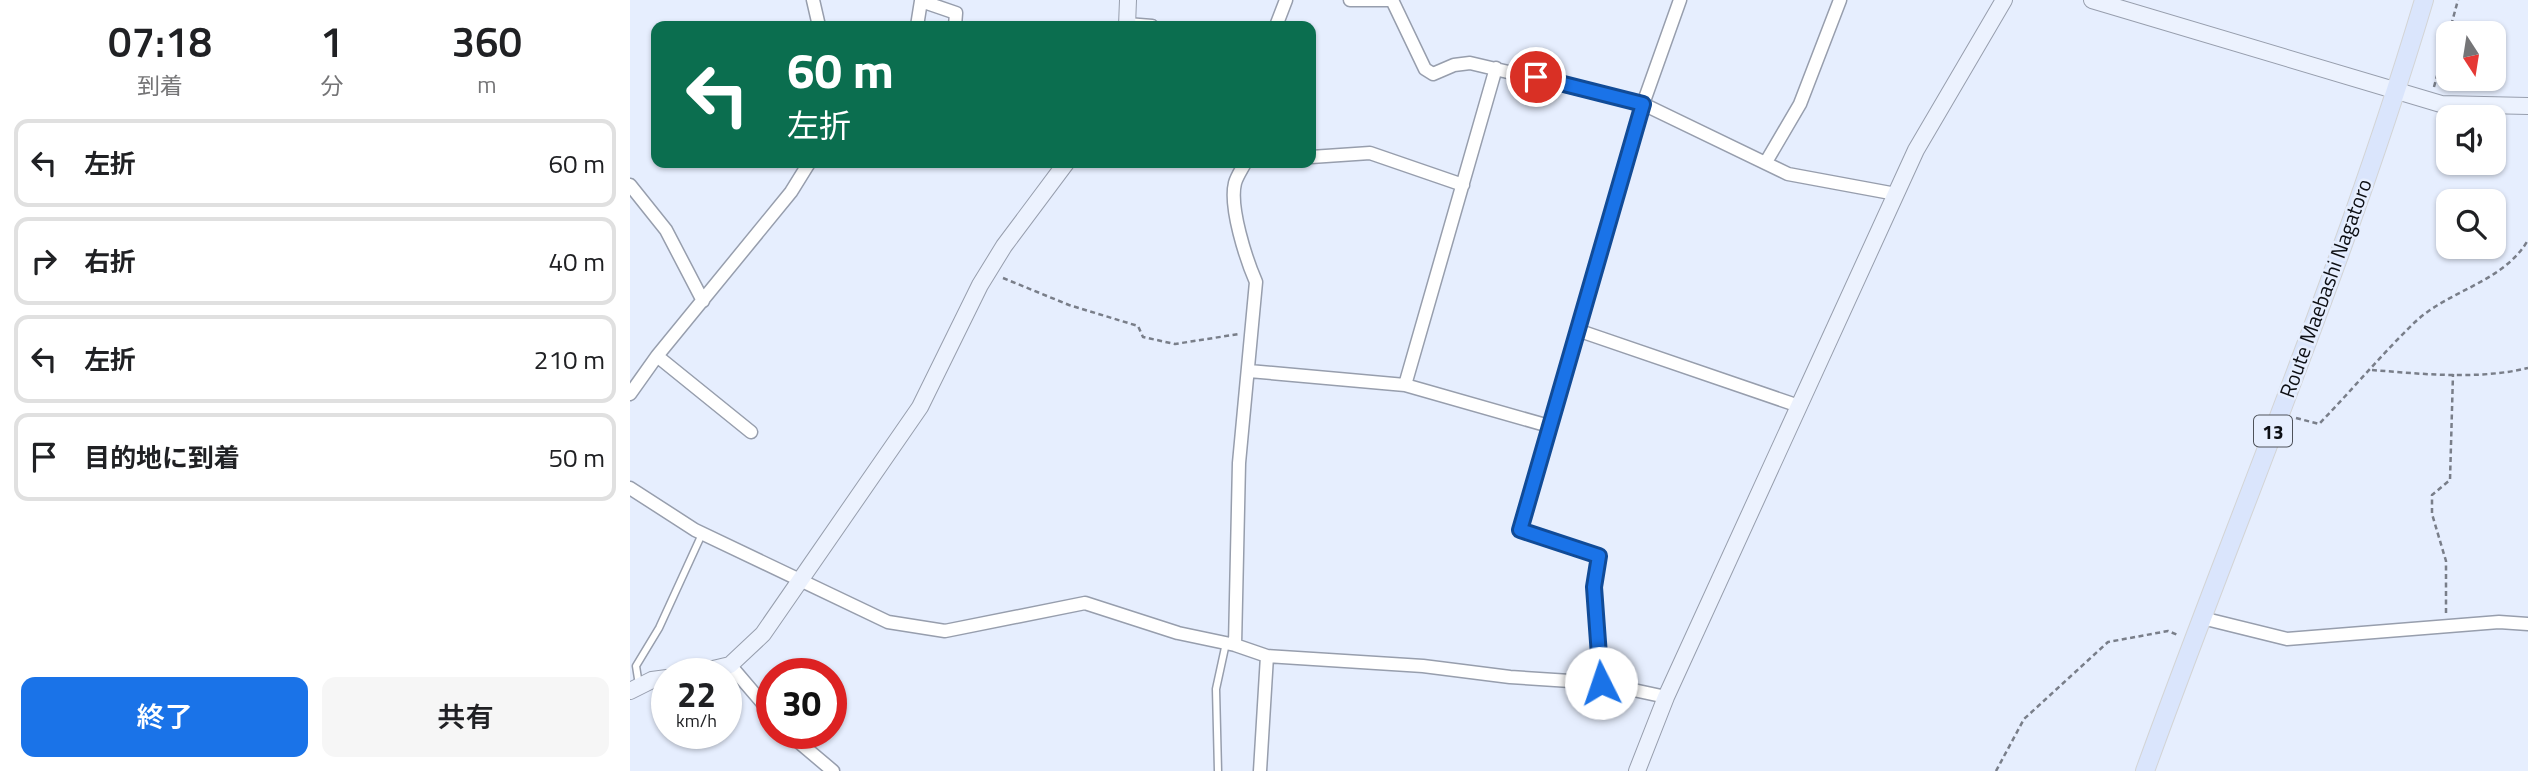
<!DOCTYPE html>
<html lang="ja">
<meta charset="utf-8">
<style>
:root{--surface:#fff;--page:#f6f6f6;--text:#202124;--muted:#757577;--line:#e0e0e0;--accent:#1a73e8}
body{margin:0;font-family:"Titillium Web","Noto Sans JP",sans-serif;background:var(--page);color:var(--text);height:100vh;display:flex;flex-direction:column;font-size:26px;white-space:nowrap}
*{box-sizing:border-box;margin:0}
p{font-size:23px;color:var(--muted)}
.icon{flex:none;width:38px;height:38px;fill:none;stroke:currentColor;stroke-width:2;stroke-linecap:round;stroke-linejoin:round}
.map{position:relative;flex:1;overflow:hidden}
.sheet{display:flex;flex-direction:column;background:var(--surface);width:630px}
.sheet>*{flex:none}
.hud{position:absolute;left:21px;top:21px;width:665px;height:147px;border-radius:14px;box-shadow:0 2px 5px #0004;background:#0b6e4f;color:#fff;overflow:hidden}
.needle{width:46px;rotate:168deg}
.buttons{position:absolute;left:1806px;top:21px;display:grid;gap:14px}
.buttons a{display:grid;place-items:center;width:70px;height:70px;border-radius:14px;background:var(--surface);box-shadow:0 2px 5px #0004;font-size:35px}
.speed{position:absolute;left:21px;top:658px;display:flex;gap:14px;font-size:35px;font-weight:700;text-align:center}
.speed>*{display:grid;place-content:center;width:91px;height:91px;border-radius:50%;background:var(--surface);box-shadow:0 2px 5px #0004;line-height:1}
.speed small{font-size:18px;font-weight:400}
.speed .limit{border:10px solid #d22;background:#fff;color:#111}
.pin{position:absolute;display:grid;place-items:center;width:60px;height:60px;color:#fff;margin:-30px;border:4px solid #fff;border-radius:50%;box-shadow:0 2px 7px #0007}
.me{position:absolute;width:77px;margin:-38px;rotate:356deg;stroke-linejoin:round;filter:drop-shadow(0 0 5px #0008)}
.turn{display:flex;align-items:center;gap:24px;height:147px;padding:0 21px;font-size:32px}
.turn .icon{width:91px;height:91px;stroke-width:2.5}
.turn b{display:block;font-size:49px;line-height:60px}
.eta{display:flex;justify-content:space-evenly;align-items:center;height:119px;text-align:center}
.eta b{font-size:42px;font-weight:600;line-height:49px}
.button{display:flex;gap:14px;margin-top:auto;padding:14px 21px}
.button a{flex:1;height:80px;border-radius:14px;background:var(--accent);color:#fff;font-size:28px;font-weight:600;line-height:80px;text-align:center}
.button a+a{background:var(--page);color:var(--text)}
ul{padding:0;list-style:none}
li{display:flex;align-items:center;gap:21px;height:88px;margin:0 14px 10px;padding:0 7px;border:4px solid var(--line);border-radius:14px}
li div{flex:1}
li b{display:block;font-size:26px}
li em{font-style:normal}
main{display:flex;flex:1;min-height:0}
.map>svg:first-child{display:block}
</style>
<main>
<section class="sheet">
<div class="eta">
<div><b>07:18</b><p>到着</p></div>
<div><b>1</b><p>分</p></div>
<div><b>360</b><p>m</p></div>
</div>
<ul>
<li><svg class="icon" aria-label="left" viewBox="0 0 24 24"><path d="M17 20v-9H6M10 6l-5 5 5 5"/></svg><div><b>左折</b></div><em>60 m</em></li>
<li><svg class="icon" aria-label="right" viewBox="0 0 24 24"><path d="M7 20v-9h11M14 6l5 5-5 5"/></svg><div><b>右折</b></div><em>40 m</em></li>
<li><svg class="icon" aria-label="left" viewBox="0 0 24 24"><path d="M17 20v-9H6M10 6l-5 5 5 5"/></svg><div><b>左折</b></div><em>210 m</em></li>
<li><svg class="icon" aria-label="arrive" viewBox="0 0 24 24"><path d="M6 21V4h12l-3 4 3 4H6"/></svg><div><b>目的地に到着</b></div><em>50 m</em></li>
</ul>
<div class="button"><a>終了</a><a>共有</a></div>
</section>
<div class="map">
<svg width="1898" height="771" viewBox="0 0 1898 771">
<rect width="100%" height="100%" fill="#e6eefe"/>
<g fill="none" stroke-linecap="round" stroke-linejoin="round">
<defs>
<path id="lane" d="M9,685L6,666L29,628L72,534
M588,771L586,689L596,643"/>
<path id="street" d="M183,0L189,26
M720,0H760
M762,0L795,69L803,74L824,65L840,63L1013,104L1158,174L1266,194
M497,24L522,26
M287,26L291,1L326,13L325,26
M646,26L656,0
M681,157L740,153L833,185
M1136,162L1170,104L1210,0
M0,185L36,230L73,301
M950,331L1169,406
M27,356L121,432
M619,371L775,385L919,426
M775,385L866,68
M0,394L27,356L161,192L179,163
M0,488L65,530L258,622L315,631L455,603L548,633L605,645L637,656L793,666L880,677L971,683L1036,697
M1572,618L1657,639L1869,622L1898,624
M605,645L609,463L626,282C616,259 599,207 605,183C607,176 612,169 615,163
M100,665L142,714
M971,683L964,587L969,556L890,530L1013,104L1050,0
M158,733L203,771
M630,771L637,656"/>
<path id="secondary" d="M1462,0L1811,104L1898,106
M497,26L498,0
M62,674L100,665L133,634L290,407L350,285L374,246L436,163
M0,691L22,680L37,678
M1007,771L1036,697L1286,150L1374,0"/>
<path id="primary" d="M1515,771C1608,514 1716,262 1794,0"/>
</defs>
<!-- lane casing -->
<use href="#lane" stroke="#979ead" stroke-width="9"/>
<!-- street casing -->
<use href="#street" stroke="#979ead" stroke-width="15"/>
<!-- secondary casing -->
<use href="#secondary" stroke="#979ead" stroke-width="18"/>
<!-- primary casing -->
<use href="#primary" stroke="#d3d4d5" stroke-width="20"/>
<!-- path -->
<path stroke="#797e89" stroke-width="2.5" stroke-dasharray="5 3.5" stroke-linecap="butt" d="M1819,33L1828,0
M1804,87L1818,35
M373,278L439,305L508,326L513,337L545,344L609,334
M1742,370C1793,374 1848,380 1898,368
M1666,418L1689,424C1721,391 1752,354 1785,322C1819,290 1874,282 1898,240
M1816,613V561L1802,514V495L1820,480L1823,374
M1366,771L1394,719L1478,642L1538,631L1548,635"/>
<!-- lane -->
<use href="#lane" stroke="#fff" stroke-width="6"/>
<!-- street -->
<use href="#street" stroke="#fff" stroke-width="12"/>
<!-- secondary -->
<use href="#secondary" stroke="#ecf2fe" stroke-width="16"/>
<!-- primary -->
<use href="#primary" stroke="#dae5fc" stroke-width="18"/>
</g>
<g fill="none" stroke-linecap="round" stroke-linejoin="round">
<defs>
<path id="route" d="M906,77L1013,104L890,530L969,556L964,587L971,683"/>
</defs>
<!-- route casing -->
<use href="#route" stroke="#114b97" stroke-width="18"/>
<!-- route -->
<use href="#route" stroke="#1a73e8" stroke-width="12"/>
</g>
<g text-anchor="middle" dominant-baseline="central" stroke-width="5" stroke-linejoin="round" paint-order="stroke">
<!-- shield labels -->
<rect fill="#e6eefe" stroke="#4e525a" stroke-width="2" x="1624" y="415.5" width="38" height="31" rx="5"/>
<g font-size="19" font-weight="bold" fill="#0d0f14">
<text x="1643" y="431">13</text>
</g>
<!-- street labels -->
<g font-size="21" fill="#0d0f14" stroke="#e6eefe">
<text transform="translate(1695 288) rotate(-70)">Route Maebashi Nagatoro</text>
</g>
</g>
</svg>
<div class="buttons">
<a><svg class="needle" viewBox="-14 -14 28 28"><path d="M0-13l5 13h-10z" fill="#e53935"/><path d="M0 13l5-13h-10z" fill="#757577"/></svg></a>
<a><svg class="icon" aria-label="sound" viewBox="0 0 24 24"><path d="M4 9h4l5-4v14l-5-4H4zM17 9q2 3 0 6"/></svg></a>
<a><svg class="icon" aria-label="search" viewBox="0 0 24 24"><circle cx="10" cy="10" r="6"/><path d="M15 15l6 6"/></svg></a>
</div>
<div class="speed"><div>22<small>km/h</small></div><div class="limit">30</div></div>
<div class="pin" style="left:906px;top:77px;background:#d93025"><svg class="icon" aria-label="arrive" viewBox="0 0 24 24"><path d="M6 21V4h12l-3 4 3 4H6"/></svg></div>
<svg class="me" style="left:971px;top:683px" viewBox="-20 -20 40 40"><circle r="19" fill="#fff"/><path d="M0-13L10 11 0 6-10 11z" fill="#1a73e8"/></svg>
<div class="hud">
<div class="turn"><svg class="icon" aria-label="left" viewBox="0 0 24 24"><path d="M17 20v-9H6M10 6l-5 5 5 5"/></svg><div><b>60 m</b>左折</div></div>
</div>
</div>
</main>
